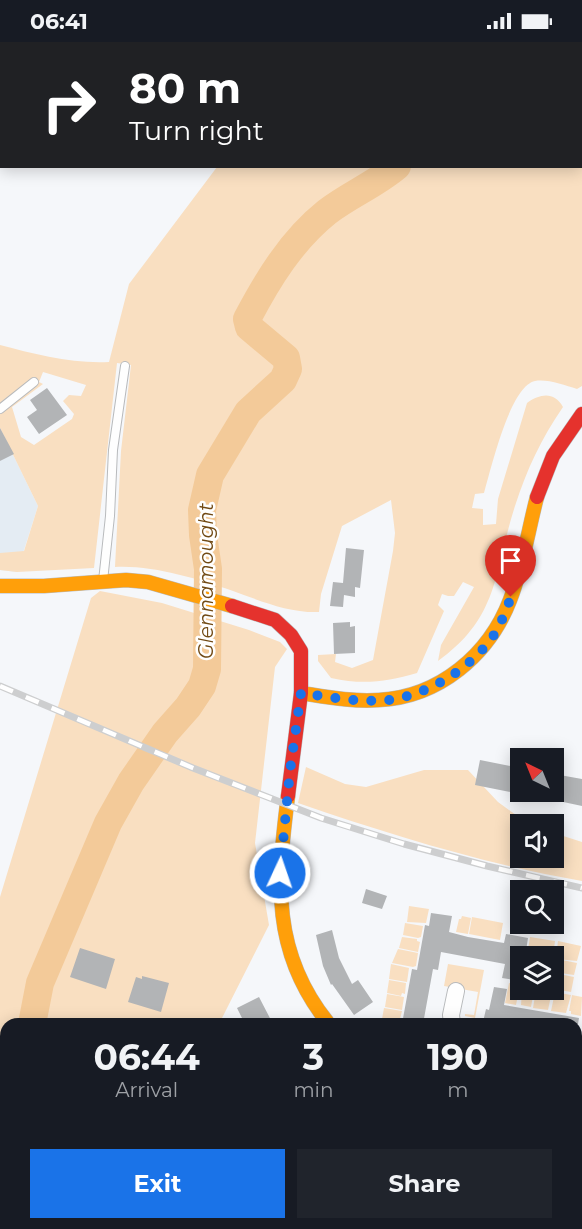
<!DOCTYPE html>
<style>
:root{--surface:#171b24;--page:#20242c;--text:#f1f3f6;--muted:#9ea1a6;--accent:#1a73e8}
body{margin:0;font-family:Montserrat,sans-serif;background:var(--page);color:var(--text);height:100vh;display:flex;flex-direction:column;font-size:22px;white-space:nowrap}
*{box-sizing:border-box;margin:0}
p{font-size:20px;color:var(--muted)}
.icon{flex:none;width:33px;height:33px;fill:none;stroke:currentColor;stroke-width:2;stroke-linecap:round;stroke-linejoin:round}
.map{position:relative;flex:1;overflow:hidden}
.details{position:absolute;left:0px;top:976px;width:582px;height:212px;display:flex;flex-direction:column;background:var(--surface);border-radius:18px 18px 0 0;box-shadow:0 3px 15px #0003}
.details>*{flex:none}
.banner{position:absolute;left:0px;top:0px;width:582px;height:126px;box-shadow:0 3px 15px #0003;background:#202124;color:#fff;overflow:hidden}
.needle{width:39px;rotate:317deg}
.buttons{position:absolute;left:510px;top:706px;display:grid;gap:12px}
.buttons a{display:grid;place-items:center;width:54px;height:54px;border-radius:0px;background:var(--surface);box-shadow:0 3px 15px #0003;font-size:30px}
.pin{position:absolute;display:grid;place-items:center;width:51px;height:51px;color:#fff;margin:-62px -26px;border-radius:50% 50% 50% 0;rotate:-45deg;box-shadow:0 0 6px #0007}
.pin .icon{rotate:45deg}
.me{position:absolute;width:66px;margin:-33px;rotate:3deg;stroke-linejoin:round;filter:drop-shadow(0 0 4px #0008)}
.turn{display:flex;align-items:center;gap:21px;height:126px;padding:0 30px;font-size:27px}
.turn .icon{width:78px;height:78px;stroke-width:2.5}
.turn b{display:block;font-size:42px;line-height:51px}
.eta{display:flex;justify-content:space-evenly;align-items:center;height:102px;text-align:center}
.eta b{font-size:36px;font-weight:700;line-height:42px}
.cta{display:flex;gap:12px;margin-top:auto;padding:12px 30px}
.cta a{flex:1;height:69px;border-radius:0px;background:var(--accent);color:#fff;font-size:24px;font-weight:700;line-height:69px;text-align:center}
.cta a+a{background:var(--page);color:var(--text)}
.status{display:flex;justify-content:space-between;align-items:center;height:42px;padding:0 30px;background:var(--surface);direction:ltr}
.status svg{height:16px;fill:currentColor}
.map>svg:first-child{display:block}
</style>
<div class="status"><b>06:41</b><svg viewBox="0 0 49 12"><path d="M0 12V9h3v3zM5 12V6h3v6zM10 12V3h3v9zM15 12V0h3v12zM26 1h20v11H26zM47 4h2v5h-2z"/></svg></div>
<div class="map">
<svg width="582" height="1187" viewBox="0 0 582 1187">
<rect width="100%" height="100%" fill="#f5f7fa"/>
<!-- built -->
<path fill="#e4ecf3" d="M0,386L38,464L17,530L0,528Z
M576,1061H582V1187H270L267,1182H576Z"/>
<!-- green -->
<path fill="#f9dfc1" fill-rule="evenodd" d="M306,0H582V344L577,347C564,343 548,337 535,339C510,344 491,427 484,451L475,452L472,466L483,467V483L496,482L498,457L527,361C540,352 554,349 563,365C541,397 527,427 515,464C494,529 500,575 438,619L441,603L474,545L463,540L454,554H448L442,552L438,563L444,569L417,631C386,640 363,643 331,636L318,619V613L336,612L335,620L352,626L373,618L393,509L395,491L391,458L342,484L321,552L319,570C289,571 261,559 233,549C198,537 153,523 115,525L121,409L131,323L117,321L94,526L17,530L0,528V511L24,509L38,464L0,386V303C34,312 73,322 109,320L129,242L217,125L580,124V2L304,1ZM43,330L86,343L81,354L69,353L63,359L74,372L72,377L34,403L21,395L12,365L43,342L39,340Z
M100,549L162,561L249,588L280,600L287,607L275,625L255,801L269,883L219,982H6V1182H240L238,1187H0V855L91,556Z
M306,725L345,742L366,745L424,728H468L498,760L530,783H520V816H554V791L582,800V839C485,822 391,793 298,761Z
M409,864L429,867L426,881L407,880Z
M462,874L471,876L468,892L456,890L459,877H461Z
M472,875L503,881L500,898L469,892Z
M405,881L423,884L421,895L418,896L403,893Z
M402,895L417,897V899L420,900L418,910L399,906Z
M530,895L555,899L553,914L531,911V909L528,908Z
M558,899L581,904L577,919L557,917L577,921L574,933L554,930Z
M398,907L418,911L416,924L413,925L392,921Z
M391,922L409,926L407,940L389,937Z
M448,922L484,928L475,976L465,974V972L474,973L478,950L444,944Z
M554,931L574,935L571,950L554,947Z
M389,938L406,941L405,952L402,951L401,954L387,951Z
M509,941L520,943L516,963L505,961Z
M522,948H534L531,965L521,963Z
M536,948L552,949L548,968L533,966Z
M555,950L571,953L566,971L551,969Z
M387,952L404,955L402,968L385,965Z
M572,953L582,955L581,974L571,972V969H569Z
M384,966L402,969L400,977H398L397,980L382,977Z"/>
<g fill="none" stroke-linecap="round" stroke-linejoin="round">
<!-- river -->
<path stroke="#f3ca99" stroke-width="28" d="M580,6L582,5
M32,982L40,941L108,781L131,740L165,691L188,665L202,644L207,627L208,527L203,493L202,468L210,433L248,370L283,338L288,327L286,316L249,285L247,277C268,237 292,198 327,170C349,153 376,142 397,124
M53,1182L54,1187"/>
</g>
<!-- building -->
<path fill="#b2b4b6" d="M47,346L67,373L39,392L27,375L37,368L30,358Z
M0,386L14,412L0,419Z
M346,506L364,508L360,546L355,545V555L344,553L343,565L330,564L333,540L343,541Z
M350,580V585L355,584V611L334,612L333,581Z
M480,718L520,726V752L475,743Z
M554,732L582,737V764L554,758Z
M366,847L387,854L382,867L362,861Z
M431,871L452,874L449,890L468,895L504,901L506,892L528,896L525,915H520V939L502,936L505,922L441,910L438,928L433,927L423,982H402L412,927L417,928L425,883L429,884Z
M332,888L339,916L352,942L358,938L373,960L354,973L332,942L331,943L323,924L316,893Z
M80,906L115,917L106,947L70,935Z
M142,934L169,941L161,970L128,960L136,935L142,937Z
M494,945L507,947L504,963L579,976L578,982H495L483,980L486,967L489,968Z
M259,955L273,982H245L237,966Z"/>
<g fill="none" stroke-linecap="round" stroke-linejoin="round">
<defs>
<path id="lane" d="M0,367L34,340
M103,539L110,474L113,408L125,324
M576,1143L582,1144
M327,1182L328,1187"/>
<path id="street" d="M452,982L451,973L456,949
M576,1012L582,1014"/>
<path id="slow" d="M0,544H44L126,538L148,540L232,564
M301,651C327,655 353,660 379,658C439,655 489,613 510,558C523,525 528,489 537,455
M288,754C277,839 271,911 329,982
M576,1044L582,1046"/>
<path id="jam" d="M537,455L553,414L582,372
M232,564L275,578L291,593L301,609V651L288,754"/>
</defs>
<!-- lane casing -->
<use href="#lane" stroke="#b8babc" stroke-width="10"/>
<!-- street casing -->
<use href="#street" stroke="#b8babc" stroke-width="18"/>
<!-- slow casing -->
<use href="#slow" stroke="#b8babc" stroke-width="15"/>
<!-- jam casing -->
<use href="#jam" stroke="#b8babc" stroke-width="15"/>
<!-- lane -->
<use href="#lane" stroke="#fefefe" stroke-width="8"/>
<!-- street -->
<use href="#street" stroke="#fefefe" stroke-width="16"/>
<!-- slow -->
<use href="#slow" stroke="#ff9f0a" stroke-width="14"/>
<!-- jam -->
<use href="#jam" stroke="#e5322d" stroke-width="14"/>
<defs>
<path id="rail" d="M0,644L193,726L321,776L404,802L487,824L582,846"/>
</defs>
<!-- rail casing -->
<use href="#rail" stroke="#cdcecf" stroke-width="7"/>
<!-- rail -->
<use href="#rail" stroke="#fff" stroke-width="4.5" stroke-dasharray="14" stroke-linecap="butt"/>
</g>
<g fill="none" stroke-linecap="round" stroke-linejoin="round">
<!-- route -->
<path stroke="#1a73e8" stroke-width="10" stroke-dasharray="0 18" d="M280,831L290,729L301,651C330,655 360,661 389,658C426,653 465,630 488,601C499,588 505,571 511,555"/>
</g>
<g text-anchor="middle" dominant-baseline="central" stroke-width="5" stroke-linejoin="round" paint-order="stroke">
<!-- water labels -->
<g font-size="20" font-style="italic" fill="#714a14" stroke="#fff">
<text transform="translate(206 539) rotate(-90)">Glennamought</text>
</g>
</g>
</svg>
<div class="buttons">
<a><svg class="needle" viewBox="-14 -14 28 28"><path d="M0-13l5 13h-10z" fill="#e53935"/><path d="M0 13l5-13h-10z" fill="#9ea1a6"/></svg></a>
<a><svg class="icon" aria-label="sound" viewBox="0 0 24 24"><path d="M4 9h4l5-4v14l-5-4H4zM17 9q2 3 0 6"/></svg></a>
<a><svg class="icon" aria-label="search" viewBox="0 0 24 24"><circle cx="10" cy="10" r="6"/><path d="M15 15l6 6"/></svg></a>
<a><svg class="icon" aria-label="layers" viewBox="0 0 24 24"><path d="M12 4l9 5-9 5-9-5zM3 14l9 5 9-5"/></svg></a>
</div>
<div class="pin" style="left:511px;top:555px;background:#d93025"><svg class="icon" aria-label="arrive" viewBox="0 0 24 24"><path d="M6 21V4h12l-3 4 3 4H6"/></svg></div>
<svg class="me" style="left:280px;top:831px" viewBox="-20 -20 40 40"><circle r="17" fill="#1a73e8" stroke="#fff" stroke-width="3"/><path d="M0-11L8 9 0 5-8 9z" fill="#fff"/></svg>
<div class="banner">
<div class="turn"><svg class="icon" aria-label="right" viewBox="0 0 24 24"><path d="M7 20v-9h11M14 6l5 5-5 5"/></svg><div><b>80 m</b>Turn right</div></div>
</div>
<section class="details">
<div class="eta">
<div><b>06:44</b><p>Arrival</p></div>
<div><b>3</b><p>min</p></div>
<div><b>190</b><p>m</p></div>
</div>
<div class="cta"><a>Exit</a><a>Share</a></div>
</section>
</div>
